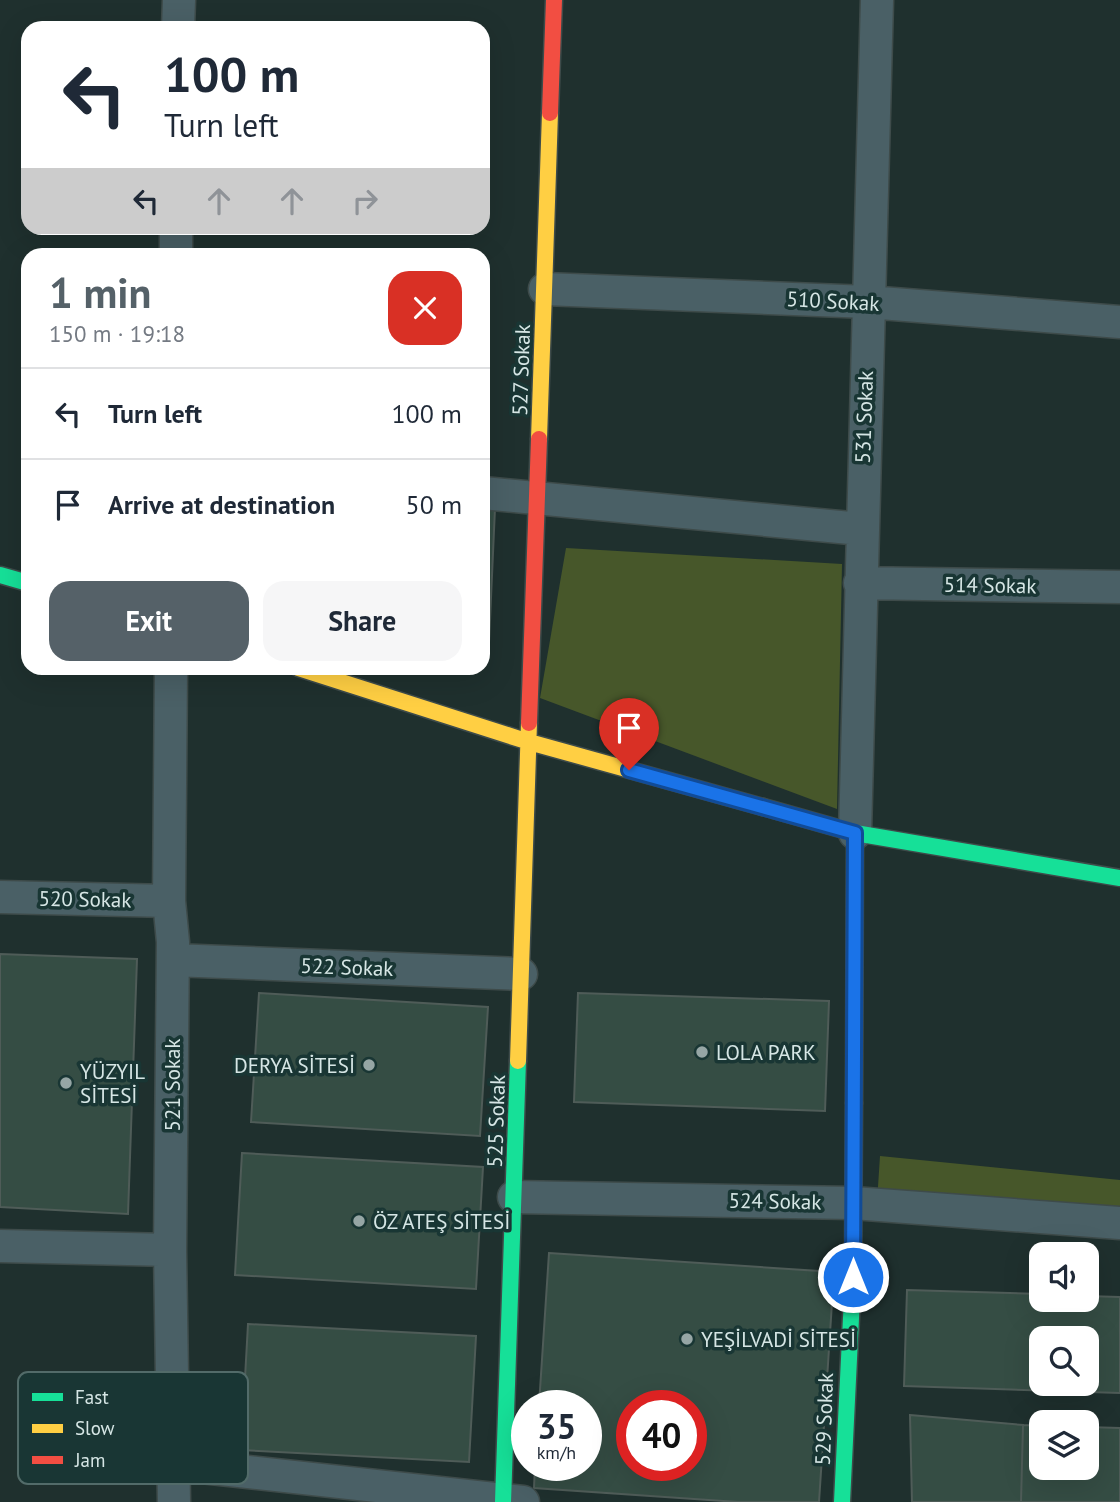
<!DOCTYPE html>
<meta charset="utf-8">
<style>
:root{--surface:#fff;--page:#f6f6f7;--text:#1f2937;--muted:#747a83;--line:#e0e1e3;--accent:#556168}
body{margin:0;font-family:"PT Sans",sans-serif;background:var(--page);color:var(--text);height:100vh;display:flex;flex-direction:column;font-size:26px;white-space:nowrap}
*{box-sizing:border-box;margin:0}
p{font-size:23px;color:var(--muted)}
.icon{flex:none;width:38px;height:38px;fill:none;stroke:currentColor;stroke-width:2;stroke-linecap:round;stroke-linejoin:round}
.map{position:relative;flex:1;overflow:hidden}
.drawer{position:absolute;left:21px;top:248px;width:469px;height:427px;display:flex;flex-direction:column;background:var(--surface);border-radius:21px;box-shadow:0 7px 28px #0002}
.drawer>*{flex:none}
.top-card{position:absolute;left:21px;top:21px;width:469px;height:214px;border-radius:21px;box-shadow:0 7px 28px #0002;background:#fff;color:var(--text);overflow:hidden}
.fabs{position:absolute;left:1029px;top:1242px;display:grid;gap:14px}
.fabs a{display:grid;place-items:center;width:70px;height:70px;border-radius:14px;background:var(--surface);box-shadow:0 7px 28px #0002;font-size:35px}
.speed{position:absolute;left:511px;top:1390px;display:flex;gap:14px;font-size:35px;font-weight:700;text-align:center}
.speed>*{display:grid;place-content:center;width:91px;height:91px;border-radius:50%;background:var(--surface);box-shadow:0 7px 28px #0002;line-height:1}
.speed small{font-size:18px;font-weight:400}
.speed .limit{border:10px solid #d22;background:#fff;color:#111}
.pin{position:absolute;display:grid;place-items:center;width:60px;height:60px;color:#fff;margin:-72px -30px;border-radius:50% 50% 50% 0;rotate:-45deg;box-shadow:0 0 7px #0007}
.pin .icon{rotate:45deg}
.me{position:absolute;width:77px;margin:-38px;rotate:0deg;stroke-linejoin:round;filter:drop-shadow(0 0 5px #0008)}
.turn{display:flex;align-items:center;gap:24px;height:147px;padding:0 28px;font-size:32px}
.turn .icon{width:91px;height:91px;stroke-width:2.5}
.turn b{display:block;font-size:49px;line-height:60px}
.lanes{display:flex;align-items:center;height:66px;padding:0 28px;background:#0003;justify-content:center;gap:35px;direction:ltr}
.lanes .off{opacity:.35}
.round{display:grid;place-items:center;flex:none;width:74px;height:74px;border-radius:21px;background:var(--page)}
.head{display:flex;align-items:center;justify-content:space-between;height:119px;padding:0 28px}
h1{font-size:42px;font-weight:700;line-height:52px;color:var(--accent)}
.action{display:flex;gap:14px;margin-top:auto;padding:14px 28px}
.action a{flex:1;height:80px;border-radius:21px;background:var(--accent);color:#fff;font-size:28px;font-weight:700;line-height:80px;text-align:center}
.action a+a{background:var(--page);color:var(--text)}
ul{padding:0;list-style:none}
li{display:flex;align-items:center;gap:21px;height:91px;padding:0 28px;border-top:2px solid var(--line)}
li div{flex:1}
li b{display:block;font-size:26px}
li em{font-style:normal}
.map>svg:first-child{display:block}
</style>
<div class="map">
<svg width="1120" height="1502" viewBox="0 0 1120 1502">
<rect width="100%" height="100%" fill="#1f302e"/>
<!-- green -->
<path fill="#47572a" d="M566,548L842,564L837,809L540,698Z
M880,1156L1120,1180V1220L877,1202Z"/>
<!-- building -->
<path fill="#354d44" stroke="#4f5c58" stroke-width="2" fill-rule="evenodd" d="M483,507L495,508L489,643L483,641Z
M0,954L137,959L128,1214L0,1207Z
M259,993L488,1007L480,1136L251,1122Z
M578,993L829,1001L825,1111L574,1102Z
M242,1153L483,1167L476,1289L235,1275Z
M549,1253L834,1272L819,1502H738L534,1488L535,1465H586V1405H539ZM632,1405H691V1465H632Z
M907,1290L1041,1294V1300H1087V1296L1120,1297V1393L904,1386ZM1041,1339H1087V1384H1041Z
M248,1324L476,1336L469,1462L241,1450Z
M910,1415L1023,1425L1021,1502H912Z
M1023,1425L1041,1426V1468H1087V1427L1120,1428V1502H1021Z"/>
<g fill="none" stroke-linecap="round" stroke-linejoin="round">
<defs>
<path id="street" d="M178,28L179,0
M176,256V228
M545,289L868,302L1120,322
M483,493L861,529
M860,583L1120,587
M171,668L169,901L173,942L170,1250L174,1502
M855,833L877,0
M0,897L169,901
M173,960L521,974
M514,1197L853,1203L1120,1223
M0,1246L170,1250
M174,1464L523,1502"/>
<path id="fast" d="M0,575L28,583
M763,807L855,833L1120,878
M503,1502L518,1061
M842,1502L853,1277L854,1103"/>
<path id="slow" d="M539,439L550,113
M298,668L529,742L763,807
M518,1061L529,723
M854,1103L855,833"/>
<path id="jam" d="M550,113L554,0
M529,723L539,439"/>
</defs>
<!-- street casing -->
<use href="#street" stroke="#3e4b4a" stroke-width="35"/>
<!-- fast casing -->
<use href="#fast" stroke="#3e4b4a" stroke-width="19"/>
<!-- slow casing -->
<use href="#slow" stroke="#3e4b4a" stroke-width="19"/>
<!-- jam casing -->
<use href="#jam" stroke="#3e4b4a" stroke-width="19"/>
<!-- street -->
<use href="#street" stroke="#4a6066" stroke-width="32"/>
<!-- fast -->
<use href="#fast" stroke="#16e098" stroke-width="16"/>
<!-- slow -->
<use href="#slow" stroke="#ffcf43" stroke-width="16"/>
<!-- jam -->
<use href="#jam" stroke="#f24e42" stroke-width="16"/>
</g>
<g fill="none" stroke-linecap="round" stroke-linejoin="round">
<defs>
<path id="route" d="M629,770L855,833L853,1277"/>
</defs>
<!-- route casing -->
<use href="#route" stroke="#114b97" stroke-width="18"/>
<!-- route -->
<use href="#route" stroke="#1a73e8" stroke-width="12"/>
</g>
<!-- markers -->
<g fill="#96a6a5" stroke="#193634" stroke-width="2.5">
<circle cx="702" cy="1052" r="7"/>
<circle cx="369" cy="1065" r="7"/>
<circle cx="66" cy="1083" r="7"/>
<circle cx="359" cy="1221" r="7"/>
<circle cx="687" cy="1339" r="7"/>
</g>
<g text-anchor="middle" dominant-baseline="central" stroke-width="7" stroke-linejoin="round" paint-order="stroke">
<!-- street labels -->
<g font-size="21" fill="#d6e6e5" stroke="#193634">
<text transform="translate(833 301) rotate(3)">510 Sokak</text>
<text transform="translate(521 370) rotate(-88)">527 Sokak</text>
<text transform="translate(864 417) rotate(-88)">531 Sokak</text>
<text transform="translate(990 585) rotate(1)">514 Sokak</text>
<text transform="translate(85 899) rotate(1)">520 Sokak</text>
<text transform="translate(347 967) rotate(2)">522 Sokak</text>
<text transform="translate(172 1085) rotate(-90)">521 Sokak</text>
<text transform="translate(496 1121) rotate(-88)">525 Sokak</text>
<text transform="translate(775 1201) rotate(1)">524 Sokak</text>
<text transform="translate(824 1419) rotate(-88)">529 Sokak</text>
</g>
<!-- poi labels -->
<g font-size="21" fill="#d6e6e5" stroke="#193634" text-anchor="start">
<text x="716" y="1052">LOLA PARK</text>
<text x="355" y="1065" text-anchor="end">DERYA SİTESİ</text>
<text x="80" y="1071">YÜZYIL<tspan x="80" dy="24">SİTESİ</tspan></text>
<text x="373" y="1221">ÖZ ATEŞ SİTESİ</text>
<text x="701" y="1339">YEŞİLVADİ SİTESİ</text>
</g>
</g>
<!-- legend -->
<rect x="18" y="1372" width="230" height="112" rx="10" fill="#193634" stroke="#526b69" stroke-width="2"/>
<rect x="32" y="1393" width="31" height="8" fill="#16e098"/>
<rect x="32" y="1424" width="31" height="9" fill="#ffcf43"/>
<rect x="32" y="1456" width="31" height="8" fill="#f24e42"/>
<g font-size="19" fill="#d6e6e5">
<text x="75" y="1404">Fast</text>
<text x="75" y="1435">Slow</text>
<text x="75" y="1467">Jam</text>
</g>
</svg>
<div class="fabs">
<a><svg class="icon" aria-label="sound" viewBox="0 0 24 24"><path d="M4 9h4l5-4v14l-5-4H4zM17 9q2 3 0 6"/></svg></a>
<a><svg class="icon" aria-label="search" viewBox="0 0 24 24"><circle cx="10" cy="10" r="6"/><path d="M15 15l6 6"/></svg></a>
<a><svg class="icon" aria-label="layers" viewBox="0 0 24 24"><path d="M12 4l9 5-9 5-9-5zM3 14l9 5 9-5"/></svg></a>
</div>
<div class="speed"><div>35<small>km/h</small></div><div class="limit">40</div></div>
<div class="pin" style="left:629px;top:770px;background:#d93025"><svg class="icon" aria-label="arrive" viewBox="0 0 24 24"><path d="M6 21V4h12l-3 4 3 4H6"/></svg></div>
<svg class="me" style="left:853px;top:1277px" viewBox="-20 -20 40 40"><circle r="17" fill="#1a73e8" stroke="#fff" stroke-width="3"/><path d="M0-11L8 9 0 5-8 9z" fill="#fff"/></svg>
<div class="top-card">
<div class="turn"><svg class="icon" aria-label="left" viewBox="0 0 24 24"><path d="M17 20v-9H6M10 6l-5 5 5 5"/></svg><div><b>100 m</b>Turn left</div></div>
<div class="lanes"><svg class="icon" aria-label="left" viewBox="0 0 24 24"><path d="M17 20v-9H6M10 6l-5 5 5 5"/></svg><svg class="icon off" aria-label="ahead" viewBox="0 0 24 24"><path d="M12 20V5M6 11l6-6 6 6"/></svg><svg class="icon off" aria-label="ahead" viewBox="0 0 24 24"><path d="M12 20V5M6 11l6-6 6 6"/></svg><svg class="icon off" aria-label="right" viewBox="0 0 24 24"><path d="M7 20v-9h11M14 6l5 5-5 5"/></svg></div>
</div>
<section class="drawer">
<div class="head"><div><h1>1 min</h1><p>150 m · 19:18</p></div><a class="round" style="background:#d93025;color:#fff"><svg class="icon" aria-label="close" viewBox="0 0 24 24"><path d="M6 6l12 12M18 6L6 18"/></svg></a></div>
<ul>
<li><svg class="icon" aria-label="left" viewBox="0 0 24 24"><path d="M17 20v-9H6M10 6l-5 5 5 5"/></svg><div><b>Turn left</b></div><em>100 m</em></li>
<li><svg class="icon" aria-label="arrive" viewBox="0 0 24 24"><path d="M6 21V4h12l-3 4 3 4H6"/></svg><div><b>Arrive at destination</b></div><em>50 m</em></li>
</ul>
<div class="action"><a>Exit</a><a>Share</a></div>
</section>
</div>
